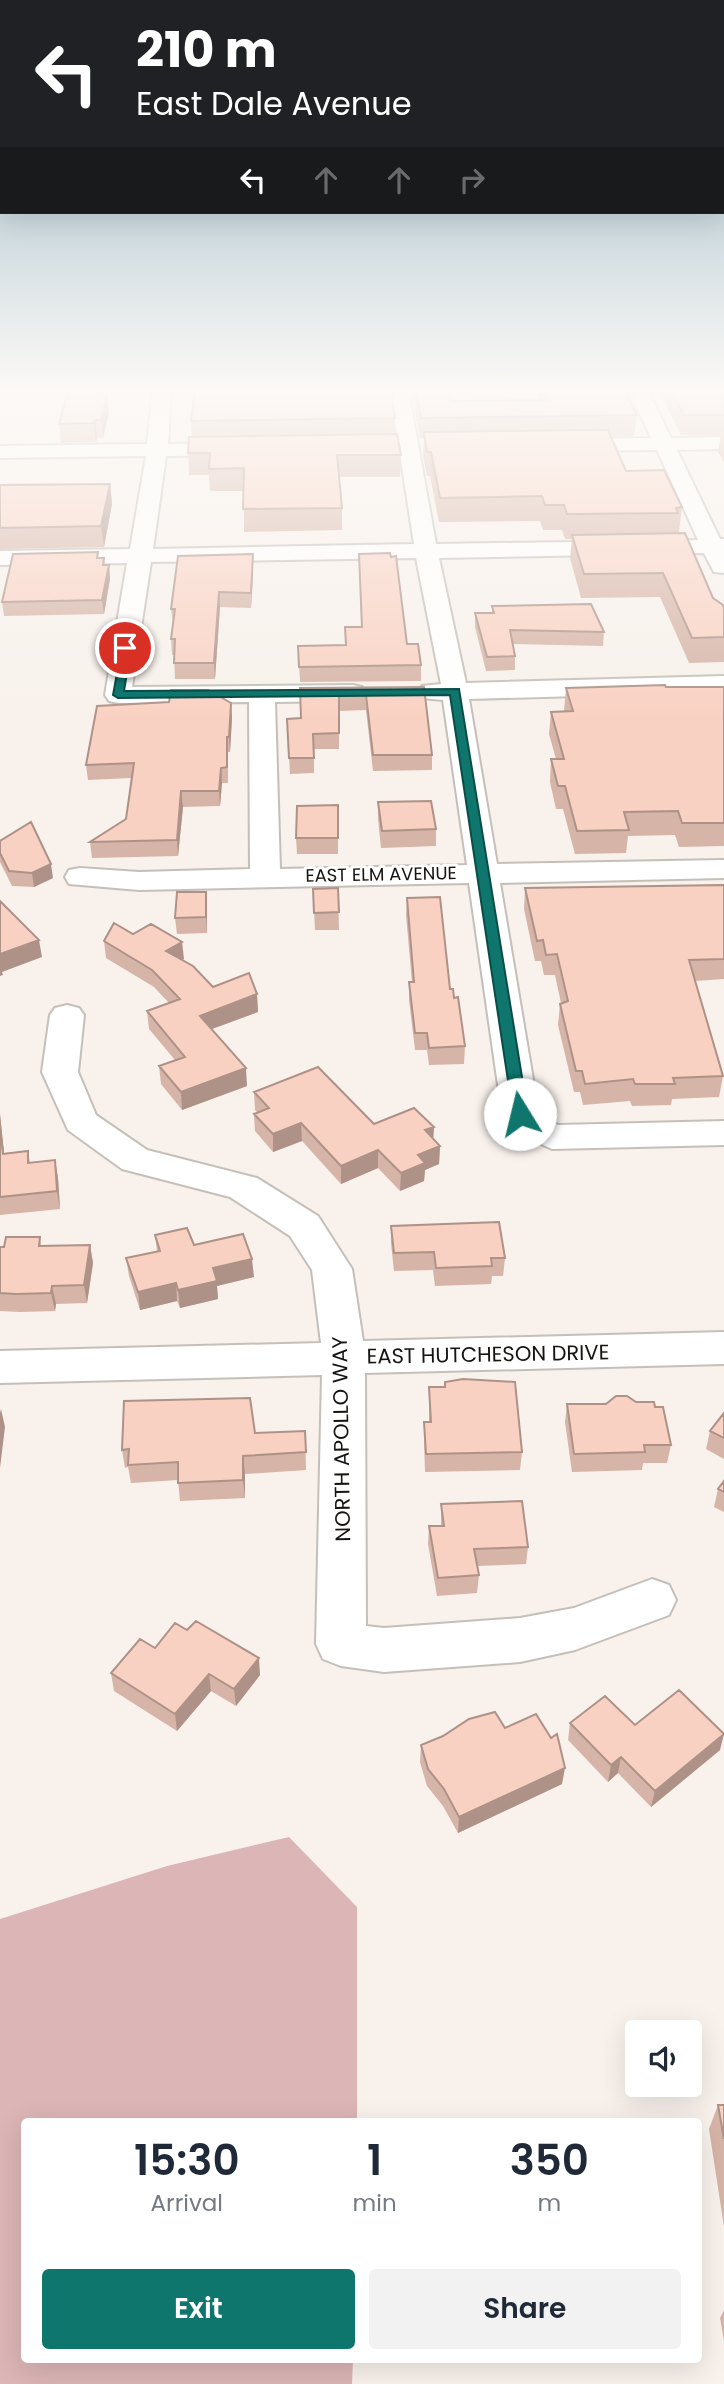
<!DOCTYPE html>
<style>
:root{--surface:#fff;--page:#f2f2f3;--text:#1f2937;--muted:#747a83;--accent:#0f766e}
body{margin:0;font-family:Poppins,sans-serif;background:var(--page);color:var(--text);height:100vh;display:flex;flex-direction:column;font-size:26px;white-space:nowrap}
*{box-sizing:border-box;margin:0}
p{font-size:23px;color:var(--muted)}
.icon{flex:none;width:38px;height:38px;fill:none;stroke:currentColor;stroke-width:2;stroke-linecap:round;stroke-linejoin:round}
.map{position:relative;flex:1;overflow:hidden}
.details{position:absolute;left:21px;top:2118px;width:681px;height:245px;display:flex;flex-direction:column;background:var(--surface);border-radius:7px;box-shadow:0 7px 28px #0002}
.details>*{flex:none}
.hud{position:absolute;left:0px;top:0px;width:724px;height:214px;box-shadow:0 7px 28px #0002;background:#202124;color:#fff;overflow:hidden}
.tools{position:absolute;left:625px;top:2020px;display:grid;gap:14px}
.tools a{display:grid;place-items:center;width:77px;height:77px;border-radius:7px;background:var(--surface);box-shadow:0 7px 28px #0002;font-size:35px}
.pin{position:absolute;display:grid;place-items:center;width:60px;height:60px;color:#fff;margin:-30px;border:4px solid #fff;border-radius:50%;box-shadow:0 2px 7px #0007}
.me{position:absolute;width:77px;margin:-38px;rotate:351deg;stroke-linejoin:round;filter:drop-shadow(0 0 5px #0008)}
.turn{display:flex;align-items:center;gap:24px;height:147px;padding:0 21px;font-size:32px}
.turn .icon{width:91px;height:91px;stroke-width:2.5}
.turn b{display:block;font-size:49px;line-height:60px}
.lanes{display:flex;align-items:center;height:66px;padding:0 21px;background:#0003;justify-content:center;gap:35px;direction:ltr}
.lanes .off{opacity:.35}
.eta{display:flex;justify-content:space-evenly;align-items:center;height:119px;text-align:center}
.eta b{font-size:42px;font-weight:600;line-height:49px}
.action{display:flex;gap:14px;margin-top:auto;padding:14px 21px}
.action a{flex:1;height:80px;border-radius:7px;background:var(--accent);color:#fff;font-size:28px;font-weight:600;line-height:80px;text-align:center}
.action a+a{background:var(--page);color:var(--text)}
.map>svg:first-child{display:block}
</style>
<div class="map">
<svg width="724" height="2384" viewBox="0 0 724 2384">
<rect width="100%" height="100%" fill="#f8f1ec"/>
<!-- green -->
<path fill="#dcb5b6" d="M289,1837L357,1907V2121H24V2359H353L352,2384H0V1919L167,1866Z"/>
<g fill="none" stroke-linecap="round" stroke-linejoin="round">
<defs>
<path id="minor" d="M153,389H171L168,444L239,443L246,445L249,449L246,453L239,455L166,456L153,549L414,544L390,389H408L436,544L698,540L657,450L562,451L555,449L552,445L555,441L562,439L651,438L629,389H647L671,438L724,437V449L677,450L720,539H724V573L714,572L704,553L439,558L466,683L724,676V692L469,699L497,864L724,860V878L500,883L539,1115L558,1125L724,1121V1145L552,1149L512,1131L502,1113L469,883L139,890L69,884L65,877L69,870L80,868L139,872L250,869L249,702L118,703L109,701L105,695L127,563L0,565V551L130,549L146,456L0,458V446L147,444ZM416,558L441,684L422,686L418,692L422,698L443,700L467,865L280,869L275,702L353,701L362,699L366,693L362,687L353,685L132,687L151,562Z
M67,1005L79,1008L84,1015L78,1072L96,1115L147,1150L257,1178L318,1216L352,1269L363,1341L724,1332V1364L365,1373L366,1626L384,1628L520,1618L574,1608L652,1579L669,1585L676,1600L669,1615L575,1650L520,1662L384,1672L341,1666L323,1659L316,1644L322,1375L0,1383V1351L321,1343L312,1270L290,1236L230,1197L122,1169L68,1130L42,1072L50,1015L55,1008Z"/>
</defs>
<!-- minor casing -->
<use href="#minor" stroke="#c5bfb9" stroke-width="4"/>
<!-- minor -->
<use href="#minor" fill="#fff" fill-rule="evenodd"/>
</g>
<!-- wall -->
<path fill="#d6b4a7" d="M103,389L104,395H107L109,413L103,438H97L96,442L61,443L59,424Z
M411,389H448L451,401L540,400L536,389H630V397H628L637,415L634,436H611L626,471L682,507L679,532L675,533L713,598L724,608V662L689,663L660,597L581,598L570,558L572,539H565L562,530H543L540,521L439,522L430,476H427L423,456L424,438H420Z
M658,389H723L724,391V462L718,452L721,435H681Z
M395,418V434L401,455L400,477H339L342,508V530L244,532V491H210L209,475H189L188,453L192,437L191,421Z
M110,484L112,504L104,547L0,549V485Z
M359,554L407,644L421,665V681L300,682L298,646L345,645V627H362Z
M99,558H104L105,565H109L110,579L104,614L4,616L2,602Z
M253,569L251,608L220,607L215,679H175L174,655H172L171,639L173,624L171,609Z
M492,606L604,632L603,646L513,644L515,656V670L486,671L475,627V613H492Z
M424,687L432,755V770L373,771L366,710L339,711V749H314V773L290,774L287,719L301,718L300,688Z
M724,687V846L679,847L675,835L628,836L626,853L575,854L563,809H556L550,782L551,759H556L549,734L551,712L564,711L566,688Z
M231,703L232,718L230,752H228V783H222L220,806L183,807L178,856L92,858L90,842L126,819L131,778L88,780L86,765Z
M378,802L436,829V846L381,848L378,819Z
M338,805V854H297L296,838Z
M0,841L53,878L34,887L12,886L0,862Z
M724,885V979L695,981L723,1076L719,1097L672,1099L671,1105L632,1106L630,1101L583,1105L580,1092H574L558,1025L560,1004L561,1003L555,975H544L541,961H535L524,909L525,888Z
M338,888L339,930H315L313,889Z
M407,898L454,998L465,1046L464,1064L429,1065L427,1050H415L409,1000V982H412L406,915Z
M207,907V933L177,934L175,918Z
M104,941L184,959L182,960L213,987L257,994L258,1012L212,1029L247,1086L182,1110L161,1084L159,1066L175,1060L149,1029L147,1011L169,1003L154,987L106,958Z
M254,1092L374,1124L434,1127L433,1138L440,1146L439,1164L425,1170L424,1181L400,1191L378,1168L341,1184L302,1141L273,1152L255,1131L254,1114L257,1112L255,1110Z
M0,1114L4,1153L28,1151L30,1163L55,1160L58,1178L60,1209L0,1215Z
M391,1226L505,1258L503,1276H492L491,1284L435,1286L433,1270L394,1271L391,1244Z
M155,1235L194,1245L254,1277L217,1286L218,1299L180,1308L177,1301L140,1310L129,1276L126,1258L157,1251Z
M40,1237L41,1246L90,1245L93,1263L87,1303L56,1304L55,1311L20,1312L0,1311V1247H4Z
M429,1387L522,1452L520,1470L425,1472L424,1440V1422H429Z
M636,1402L655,1407L671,1445L667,1463H643L642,1470L572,1472L565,1422L567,1404Z
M724,1413V1459L706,1449L710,1431Z
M305,1431L306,1470L245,1474V1498L180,1501L178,1480L131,1483L128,1467L125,1468L122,1450L255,1433Z
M724,1481V1512L714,1507L718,1489Z
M441,1504L528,1547L526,1564L477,1566L479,1575L477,1593L437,1596L428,1544L429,1526H441Z
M155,1648L260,1675L236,1706L211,1691L177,1731L114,1691L111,1673Z
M570,1723L635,1725L720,1750L651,1807L618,1773L608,1782L568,1740Z
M505,1728L562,1784L458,1833L443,1806L427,1786L420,1762L421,1745Z
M718,2105H724V2227L709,2129Z
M724,2310V2341L720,2318Z"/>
<!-- shaded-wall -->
<path fill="#ae9288" d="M620,389H630V397L619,402Z
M107,395L109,413L103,438L101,420Z
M95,420L97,438L96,442L94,423Z
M110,484L112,504L104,547L101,526Z
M253,554V569L251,608V593Z
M109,565L110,579L104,614L102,600Z
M219,592L220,607L215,679L214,663Z
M231,703L232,718L230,752L229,737Z
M221,768L222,783L220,806L219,791Z
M181,791L183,807L178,856L177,840Z
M51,864L53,878L34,887L32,873Z
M206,892L207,907V933L206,917Z
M39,940L42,957L2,972L3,975L0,976V954Z
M182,942L184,959L167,969L166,951Z
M257,994L258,1012L201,1033L200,1016Z
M246,1068L247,1086L182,1110L181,1092Z
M0,1114L6,1172L3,1154L0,1128Z
M301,1123L302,1141L273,1152V1134Z
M434,1127L433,1145L425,1130Z
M440,1146L439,1164L425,1170L424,1181L400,1191L401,1173L418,1155Z
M378,1150V1168L341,1184V1166Z
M55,1160L58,1178L60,1209L57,1191Z
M90,1245L93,1263L87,1303L84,1285Z
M252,1259L254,1277L217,1286L218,1299L180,1308L178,1290L213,1268Z
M176,1283L177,1301L140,1310L138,1292Z
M52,1286L56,1304L55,1311L51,1293Z
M1,1409L5,1427L0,1468V1413Z
M243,1456L245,1474V1498L243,1480Z
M259,1658L260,1675L236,1706L234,1689Z
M209,1674L211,1691L177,1731L175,1714Z
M724,1734L720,1750L651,1807L655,1791Z
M621,1757L618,1773L608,1782L611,1765Z
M565,1768L562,1784L458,1833L459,1817Z"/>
<!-- building -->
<path fill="#f9d1c2" stroke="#ae9288" stroke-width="2" d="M69,389H103L101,395H107L101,420H95L94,423L59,424Z
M195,389H391L395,418L191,421Z
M415,389H448L451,401L549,400L545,389H624L637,415L421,418Z
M670,389H723L724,391V415H684Z
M608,430L626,471L664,470L682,507L676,508L678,513L567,514L564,505H545L542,496L440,498L431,452H427L424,432Z
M397,434L401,455H337L342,508L243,509L244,468L209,469L210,453H188L189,437Z
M110,484L101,526L0,528V485Z
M685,533L713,598L723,605L724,608V637L692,638L663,573L584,574L572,535Z
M98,552L97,558H104L103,565H109L102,600L2,602L13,554Z
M390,553L391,557L396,556L407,644H418L421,665L299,667L298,646L346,645L345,627H362L359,554Z
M253,554L251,593L219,592L214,663H174L175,639H171L175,609H171L178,556Z
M591,604L604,632L510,630L515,656L487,657L475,613H494L492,606Z
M665,685L666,687H724V823H682L678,811L624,812L629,830L577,831L565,786H558L551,759H564L551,712L573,711L566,688Z
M424,687L432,755H373L366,695L339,696V733L313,734L314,758H289L287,719L301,718L300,688Z
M171,690H208L231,703L229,737H227V767L221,768L219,791H181L177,840L90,842L126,819L134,763L86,765L97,706L169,702Z
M431,801L436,829L382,831L378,802Z
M338,805V838H296L297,806Z
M31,822L51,864L32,873L9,871L0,853V841Z
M724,885V959L689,960L723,1076L673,1078L675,1084H635L633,1079L585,1084L582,1071H576L560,1004L568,1001L557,954L546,955L543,940L537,941L525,888Z
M338,888L339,912L314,913L313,889Z
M177,892H206V917L175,918Z
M440,897L450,989H453L454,998L458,997L465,1046L429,1048L427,1033H415L409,982H414L407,898Z
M0,901L39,940L0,954Z
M114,923L133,934L151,924L182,942L166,951L193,966L213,987L249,973L257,994L200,1016L246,1068L181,1092L159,1066L185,1057L147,1011L180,999L152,970L104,941Z
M318,1067L374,1124L414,1108L434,1127L425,1130L440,1146L418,1155L425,1163L401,1173L378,1150L341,1166L301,1123L273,1134L254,1114L269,1108L254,1092Z
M0,1128L3,1154L28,1151V1163L55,1160L57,1191L0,1197Z
M499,1222L505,1258H491L492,1266L436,1268L434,1252L394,1253L391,1226Z
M187,1228L194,1245L243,1234L252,1259L213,1268L217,1281L178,1290L176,1283L138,1292L126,1258L160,1251L155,1235Z
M6,1237H40L39,1246L90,1245L84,1285L52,1286L51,1293L16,1294L0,1293V1247H4Z
M463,1379L515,1382L522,1452L426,1454L424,1422H431L429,1387H445V1382Z
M616,1396H627L636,1402H654L655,1407H663L671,1445H644L645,1452L574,1454L567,1404H606Z
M250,1398L255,1433L305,1431L306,1452L243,1456V1480L178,1483V1462L128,1465L129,1449L122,1450L124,1401Z
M724,1413V1438L710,1431Z
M724,1481V1492L718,1489Z
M522,1501L528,1547L474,1549L479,1575L438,1578L429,1526H444L441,1504Z
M196,1621L259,1658L234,1689L209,1674L175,1714L111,1673L140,1639L155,1648L175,1623L187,1630Z
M679,1690L724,1734L655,1791L621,1757L611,1765L570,1723L605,1696L635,1725Z
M495,1712L505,1728L536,1714L551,1738L557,1734L565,1768L459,1817L444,1789L428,1769L421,1745L443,1736L469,1719Z
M718,2105H724V2139Z"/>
<!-- sky -->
<linearGradient id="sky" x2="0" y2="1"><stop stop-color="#8fb1c2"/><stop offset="0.54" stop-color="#fcf9f6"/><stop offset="1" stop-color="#fcf9f6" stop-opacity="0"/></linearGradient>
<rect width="724" height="722" fill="url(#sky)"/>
<!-- route -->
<path fill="#0f766e" stroke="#0a4d48" stroke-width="2" d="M122,646L131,648L124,691L459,689L528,1114L526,1117L520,1118L513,1114L450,695L118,698L113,695Z"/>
<g text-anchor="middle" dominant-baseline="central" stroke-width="6" stroke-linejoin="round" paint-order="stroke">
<!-- far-street labels -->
<g font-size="18" fill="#161412" stroke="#fff">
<text transform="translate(381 874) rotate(-1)">EAST ELM AVENUE</text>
</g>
<!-- street labels -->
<g font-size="21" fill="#161412" stroke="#fff">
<text transform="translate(488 1354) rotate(-1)">EAST HUTCHESON DRIVE</text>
<text transform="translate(341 1439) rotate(-91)">NORTH APOLLO WAY</text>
</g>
</g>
</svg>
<div class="tools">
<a><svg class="icon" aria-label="sound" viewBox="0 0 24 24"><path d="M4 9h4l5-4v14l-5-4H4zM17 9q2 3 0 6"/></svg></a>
</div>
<div class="pin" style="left:125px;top:648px;background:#d93025"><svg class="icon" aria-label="arrive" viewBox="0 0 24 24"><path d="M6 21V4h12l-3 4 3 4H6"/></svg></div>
<svg class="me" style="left:520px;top:1114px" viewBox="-20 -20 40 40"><circle r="19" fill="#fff"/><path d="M0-13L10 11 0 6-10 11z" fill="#0f766e"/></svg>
<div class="hud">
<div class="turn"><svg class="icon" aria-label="left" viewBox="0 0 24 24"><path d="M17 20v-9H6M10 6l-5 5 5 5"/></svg><div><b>210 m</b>East Dale Avenue</div></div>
<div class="lanes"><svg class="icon" aria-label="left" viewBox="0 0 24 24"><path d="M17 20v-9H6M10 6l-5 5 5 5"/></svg><svg class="icon off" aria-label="ahead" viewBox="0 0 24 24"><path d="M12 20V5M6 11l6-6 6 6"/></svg><svg class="icon off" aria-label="ahead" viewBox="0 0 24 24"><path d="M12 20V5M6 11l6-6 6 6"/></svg><svg class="icon off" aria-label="right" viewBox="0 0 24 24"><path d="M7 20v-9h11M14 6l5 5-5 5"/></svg></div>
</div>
<section class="details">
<div class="eta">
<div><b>15:30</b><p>Arrival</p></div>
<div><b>1</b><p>min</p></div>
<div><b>350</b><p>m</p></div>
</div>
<div class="action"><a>Exit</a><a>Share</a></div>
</section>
</div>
